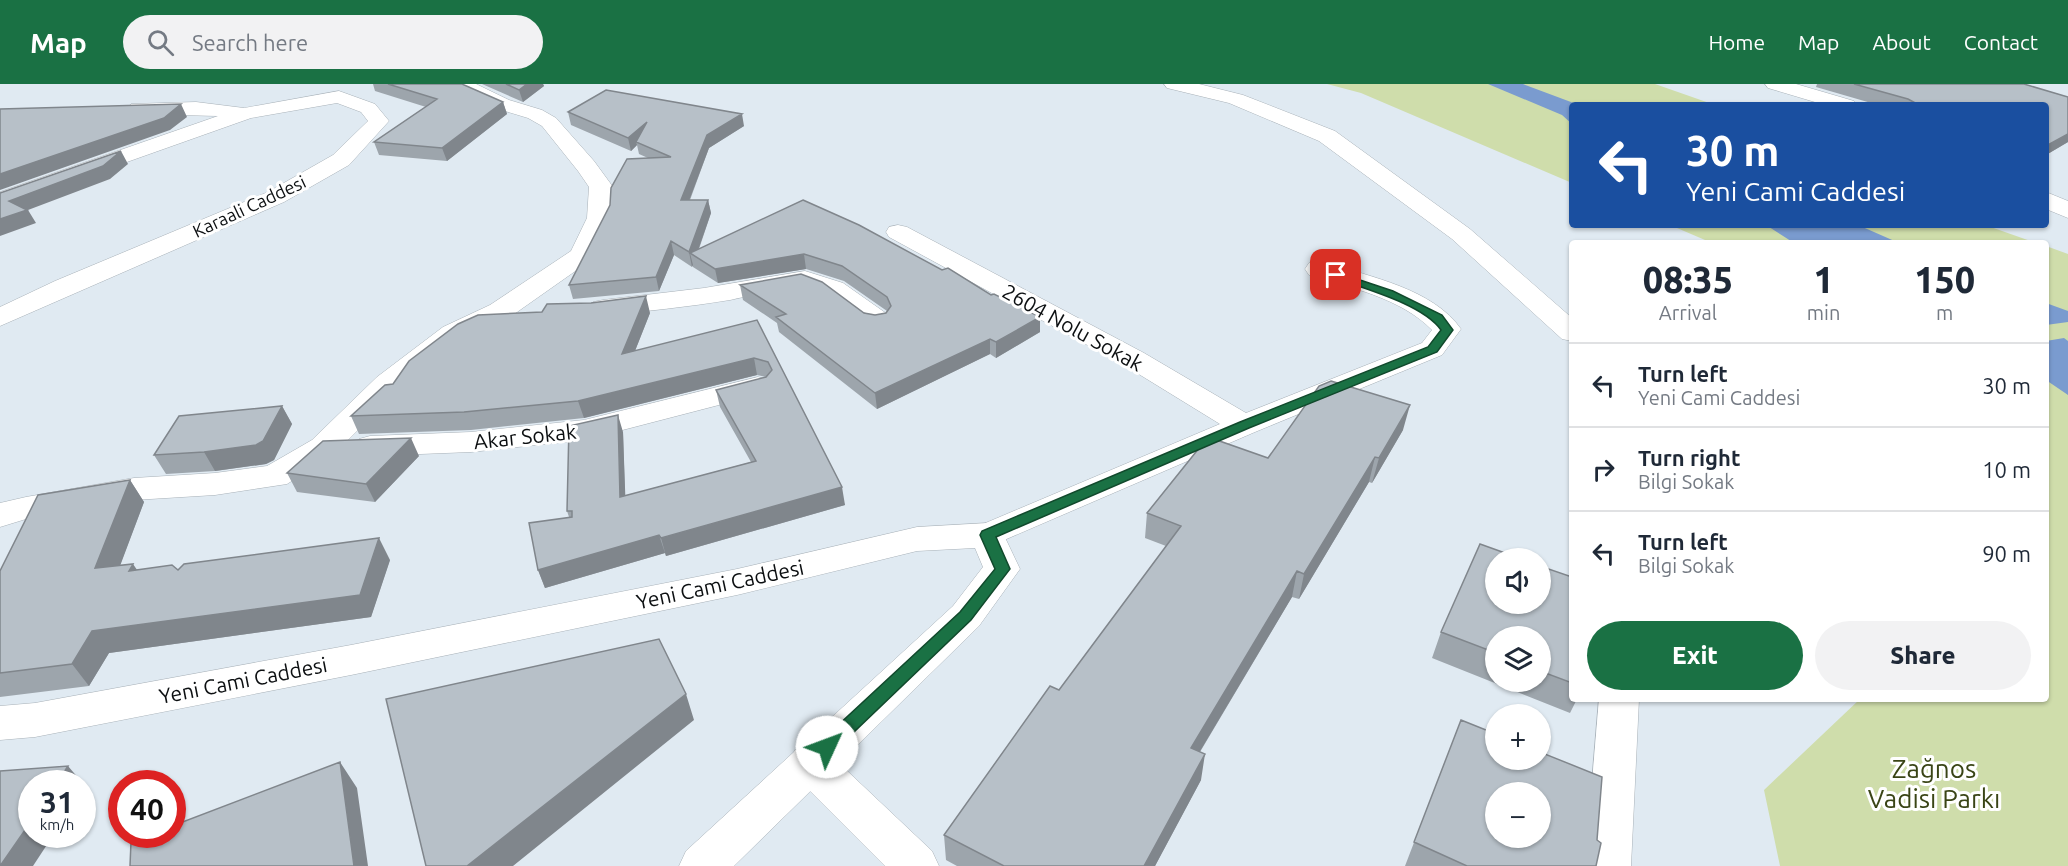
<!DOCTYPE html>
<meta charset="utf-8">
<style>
:root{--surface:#fff;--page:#f2f2f3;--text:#1f2937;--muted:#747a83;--line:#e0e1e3;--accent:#1a7144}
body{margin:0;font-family:Ubuntu,sans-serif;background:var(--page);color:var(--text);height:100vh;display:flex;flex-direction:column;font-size:22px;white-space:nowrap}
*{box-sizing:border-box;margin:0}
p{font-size:20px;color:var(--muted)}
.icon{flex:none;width:33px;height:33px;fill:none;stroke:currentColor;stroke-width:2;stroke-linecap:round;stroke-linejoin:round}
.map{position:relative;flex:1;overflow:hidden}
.drawer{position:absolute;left:1569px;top:156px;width:480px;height:462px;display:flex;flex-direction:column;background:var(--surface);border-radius:6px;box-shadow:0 2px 4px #0004}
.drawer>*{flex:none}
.guide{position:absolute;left:1569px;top:18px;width:480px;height:126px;border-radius:6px;box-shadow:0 2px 4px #0004;background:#1a4fa0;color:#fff;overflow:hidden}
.buttons{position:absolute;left:1485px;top:464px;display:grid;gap:12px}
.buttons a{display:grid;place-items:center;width:66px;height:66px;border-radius:50%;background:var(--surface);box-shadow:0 2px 4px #0004;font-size:30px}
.speed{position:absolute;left:18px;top:686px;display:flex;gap:12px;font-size:30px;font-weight:700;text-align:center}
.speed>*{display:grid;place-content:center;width:78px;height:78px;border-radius:50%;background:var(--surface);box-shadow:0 2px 4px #0004;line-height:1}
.speed small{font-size:15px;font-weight:400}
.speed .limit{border:9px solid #d22;background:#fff;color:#111}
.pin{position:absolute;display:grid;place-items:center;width:51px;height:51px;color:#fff;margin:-26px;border-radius:12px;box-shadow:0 3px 9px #0006}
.me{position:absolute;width:66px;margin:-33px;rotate:47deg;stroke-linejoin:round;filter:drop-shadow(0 0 4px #0008)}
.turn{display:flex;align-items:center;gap:21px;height:126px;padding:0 18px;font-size:27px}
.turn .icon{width:78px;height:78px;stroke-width:2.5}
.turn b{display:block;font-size:42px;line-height:51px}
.eta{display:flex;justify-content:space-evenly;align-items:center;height:102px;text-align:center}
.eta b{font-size:36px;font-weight:800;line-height:42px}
.primary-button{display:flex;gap:12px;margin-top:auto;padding:12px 18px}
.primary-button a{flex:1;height:69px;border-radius:36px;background:var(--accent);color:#fff;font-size:24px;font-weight:800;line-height:69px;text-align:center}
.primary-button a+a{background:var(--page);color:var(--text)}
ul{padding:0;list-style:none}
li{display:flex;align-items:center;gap:18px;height:84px;padding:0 18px;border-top:2px solid var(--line)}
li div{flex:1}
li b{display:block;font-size:22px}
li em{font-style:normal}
header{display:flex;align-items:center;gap:36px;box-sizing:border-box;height:84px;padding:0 30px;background:var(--accent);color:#fff}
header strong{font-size:28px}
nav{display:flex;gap:33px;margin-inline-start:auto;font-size:21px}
.search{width:420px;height:54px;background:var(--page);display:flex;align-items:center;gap:15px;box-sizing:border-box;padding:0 21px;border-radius:33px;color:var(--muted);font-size:22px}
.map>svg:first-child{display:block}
</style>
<header>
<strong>Map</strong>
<div class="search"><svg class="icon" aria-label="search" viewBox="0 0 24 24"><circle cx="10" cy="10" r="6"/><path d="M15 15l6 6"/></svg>Search here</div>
<nav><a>Home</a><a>Map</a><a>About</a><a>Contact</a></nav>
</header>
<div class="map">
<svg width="2068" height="782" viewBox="0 0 2068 782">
<rect width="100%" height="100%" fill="#e0eaf2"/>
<!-- green -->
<path fill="#cfddab" d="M1327,0H1655L1715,21H1572V99L1361,9Z
M1670,141H1985L2036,159H1712Z
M2046,162L2068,170V782H1780L1764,706L1860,615H2046Z"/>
<!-- water -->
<path fill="#7a9bcf" d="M1488,0H1523L1579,21H1572V40L1562,31Z
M1766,141H1858L1899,159H1794Z
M2046,219L2068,227V238L2046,241Z
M2064,254L2068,257V311L2046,296V257Z"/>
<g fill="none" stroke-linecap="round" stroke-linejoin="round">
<defs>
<path id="minor" d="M450,0H476L509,16L542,26L556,34L594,77L613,103L611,134L591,176L510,233L463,255L399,305L334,370L287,400L215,411L134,416L26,435L0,443V419L26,413L134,394L215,389L267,382L312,356L377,293L443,243L490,221L571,167L587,134L589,103L578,87L542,42L528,34L495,24L453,4Z
M1765,0H1796L1854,17L1857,21H1825L1768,4Z
M339,7L375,20L389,37L349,81L284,118L0,242V223L55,197L268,108L333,71L368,37L361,28L337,19L251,34L0,123V108L218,32L138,30L131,28L128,24L131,20L196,18L244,24Z
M2046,108L2068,117V134L2046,125Z
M898,141L907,143L1144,269L1246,329L1422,259L1432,246C1401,214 1349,203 1309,191L1305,185L1309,179L1318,177L1327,179C1371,193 1433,205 1461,245L1442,271L1255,348L988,463L976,459L970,451L976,443L1220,340L1124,281L889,153L886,148L889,143Z
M805,187L843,199L887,230L891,236L887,242C854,250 835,205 803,203C786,202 749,212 730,216C688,223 645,227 603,232L593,230L589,224L593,218L603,216L704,204Z
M758,293L769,296L773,302L769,308L584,356L471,368L370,372L359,369L354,362L359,355L370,352L471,348L584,336Z
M810,661L825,666L932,767L939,782H885L795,692L789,679L795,666Z"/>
<path id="tertiary" d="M1164,0H1199L1243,11L1335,47L1470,145L1572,234V257L1562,255L1452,155L1319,57L1229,19L1167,4Z
M988,439L1000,443L1020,485L979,542L734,782H679L686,767L953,522L983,483L975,464L917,467L737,511L351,591L35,653L0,656V622L35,619L351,561L737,485L917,443Z
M1599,615H1639L1631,782H1585Z"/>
</defs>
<!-- minor casing -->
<use href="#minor" stroke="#a8b1b8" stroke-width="1"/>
<!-- tertiary casing -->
<use href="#tertiary" stroke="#a8b1b8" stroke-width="1"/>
<!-- minor -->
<use href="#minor" fill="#fff" fill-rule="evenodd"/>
<!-- tertiary -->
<use href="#tertiary" fill="#fff" fill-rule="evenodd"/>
</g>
<!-- wall -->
<path fill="#9da5ac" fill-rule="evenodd" d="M373,0H462L503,18L507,30L447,77L379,71L374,58L426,23L375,7Z
M482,0H543L544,2L523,18Z
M1817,0H2024L2068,13V58L2046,71V21H1878L1816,3Z
M568,28L744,42L709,64L690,116H708L711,129L699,165L803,116L991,211L1040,233V248L996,274L990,270L877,325L779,248L777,239L743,216L740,201L875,231L886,229L887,227L844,197L806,185L718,199L693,183V181L692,183L674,171L659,207L573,215L569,201L648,74L639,70L637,61L631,67L571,41Z
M650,229L635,267L757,236L845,421L666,472L665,469L545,504L538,486L569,433L567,427L623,348L625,412L751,378L720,323L716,306L766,293L757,291L584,334L471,346L359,350L351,332L393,300Z
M282,322L292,340L274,376L266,380L215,387L166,390L154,371Z
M1403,346L1372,399L1369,398L1299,515L1292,513L1200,668L1201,696L1155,782H957L946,776L944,751L1059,606L1166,462L1145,454L1147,429L1268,374Z
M419,372L375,418L297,408L287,389Z
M130,396L144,418L120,481L137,486H178L390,476L371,533L109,569L89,602L0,613V487Z
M1572,493V615H1577L1570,629L1432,574L1441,548ZM1496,552H1540V597H1496Z
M1461,636L1596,782H1405Z"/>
<!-- shaded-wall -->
<path fill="#80868c" d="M527,0H543L544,2L523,18L519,6Z
M503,18L507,30L447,77L442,64Z
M181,20L187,33L170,46L0,106V90Z
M742,30L744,42L709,64L684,130L681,116L707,51Z
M647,38L636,58L637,61L631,67L628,54Z
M2068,50V58L2046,71V62Z
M121,67L128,80L110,95L28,126L36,139L0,152V135L9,117Z
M708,116L711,129L696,172L690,169L693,181L692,183L689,168Z
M671,157L674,171L659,207L656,193Z
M804,170L806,185L718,199L715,185Z
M646,212L650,229L627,287L622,270Z
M1040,233V248L996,274V258Z
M990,255V270L877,325L875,309Z
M754,274L757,291L584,334L578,317Z
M1410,321L1403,346L1372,399L1379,374Z
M282,322L292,340L274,376L266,380L215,387L204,368Z
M618,331L623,348L626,431L620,413Z
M411,354L419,372L375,418L366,400Z
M1375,373L1369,398L1299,515L1304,490Z
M130,396L144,418L111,506L95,484Z
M842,403L845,421L666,472L661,454Z
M659,451L665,469L545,504L538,486Z
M379,454L390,476L371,533L109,569L89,602L72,580L92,547Z
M133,480L148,502L129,487Z
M1297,487L1292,513L1187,689L1191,664Z
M686,610L694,636L513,782H467Z
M1205,670L1201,696L1155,782H1144Z
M340,678L357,704L368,782H354Z
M68,682L85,702L82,706V699H57Z
M32,736V750H54L33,782H0Z"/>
<!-- building -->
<path fill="#b7c0c8" stroke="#80868c" stroke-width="1.5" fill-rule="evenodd" d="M388,0H462L503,18L442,64L374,58L437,15Z
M506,0H527L519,6Z
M1854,0H2024L2068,13V50L2046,62V21H1919L1908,15Z
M606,6L742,30L707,51L681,116H708L689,168L671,157L656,193L569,201L610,121L611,104L627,75L671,73L636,58L647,38L628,54L568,28Z
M181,20L164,34L0,90V25Z
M121,67L103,82L9,117L27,126L0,135V109Z
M803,116L859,141L942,186L948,184L991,211L994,210L1040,233L996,258L990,255L875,309L776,233L786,230L740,201L801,190L822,198L864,229L875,231L886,229L891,222L887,213L842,182L804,170L715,185L690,169Z
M646,212L622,270L757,236L842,403L661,454L659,451L538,486L529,439L572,433V427H567L569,342L618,331L620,413L756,377L716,306L766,293L772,286L768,278L754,274L578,317L464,328L351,332L385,301L393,300L409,277L458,240L478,231L542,228L547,220L591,219Z
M1331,297L1410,321L1379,374L1375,373L1304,490L1297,487L1191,664L1205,670L1144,782H1004L944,751L1050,602L1059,606L1181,442L1147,429L1208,353L1268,374L1319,302Z
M282,322L263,357L256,361L204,368L154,371L179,332Z
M411,354L366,400L287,389L323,357Z
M130,396L95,484L133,480L129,487L172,481L178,486L184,480L379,454L360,511L92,547L72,580L0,589V487L38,411Z
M1480,460L1519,474H1496V519H1540V482L1572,493V599L1540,587V552H1496V569L1441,548Z
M659,555L686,610L467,782H426L386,615Z
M1461,636L1496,650V675H1540V668L1602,693L1597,756L1601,759L1596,782H1467L1414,758ZM1496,708H1540V753H1496Z
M340,678L354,782H130L131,758L151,750H172V742Z
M68,682L57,699H32V736L0,782V687Z"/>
<!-- route -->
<path fill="#1a7144" stroke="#11492c" stroke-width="1.5" d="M1336,188L1393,207L1442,231L1453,246L1437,268L1249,344L996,453L1010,485L971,536L833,668L827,670L821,668L818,663L821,657L960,528L995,485L980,451L982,447L1240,338L1428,263L1441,246C1423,220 1362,204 1332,193L1331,191Z"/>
<g text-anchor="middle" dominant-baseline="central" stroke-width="6" stroke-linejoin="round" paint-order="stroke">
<!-- far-street labels -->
<g font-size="18" fill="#0c0f11" stroke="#fff">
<text transform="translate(249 122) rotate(-25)">Karaali Caddesi</text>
</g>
<!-- street labels -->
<g font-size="21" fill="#0c0f11" stroke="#fff">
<text transform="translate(1073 243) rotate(29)">2604 Nolu Sokak</text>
<text transform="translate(525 352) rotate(-6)">Akar Sokak</text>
<text transform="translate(720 500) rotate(-12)">Yeni Cami Caddesi</text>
<text transform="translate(243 596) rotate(-11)">Yeni Cami Caddesi</text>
</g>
<!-- near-park labels -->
<g font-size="26" fill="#3a4516" stroke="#fff">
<text x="1934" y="684">Zağnos<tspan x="1934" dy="30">Vadisi Parkı</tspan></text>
</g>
</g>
</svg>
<div class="buttons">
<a><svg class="icon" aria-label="sound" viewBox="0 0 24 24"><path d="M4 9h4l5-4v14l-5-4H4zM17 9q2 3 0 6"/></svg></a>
<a><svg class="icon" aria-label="layers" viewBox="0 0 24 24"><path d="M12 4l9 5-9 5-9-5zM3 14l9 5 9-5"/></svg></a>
<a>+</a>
<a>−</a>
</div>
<div class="speed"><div>31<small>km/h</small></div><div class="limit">40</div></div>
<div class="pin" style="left:1336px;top:191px;background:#d93025"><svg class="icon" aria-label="arrive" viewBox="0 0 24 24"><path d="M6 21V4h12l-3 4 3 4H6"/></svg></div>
<svg class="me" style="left:827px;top:663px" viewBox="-20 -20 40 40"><circle r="19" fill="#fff"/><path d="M0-13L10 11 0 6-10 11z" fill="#1a7144"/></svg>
<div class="guide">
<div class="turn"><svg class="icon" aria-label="left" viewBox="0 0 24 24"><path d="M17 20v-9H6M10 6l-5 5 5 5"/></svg><div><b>30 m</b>Yeni Cami Caddesi</div></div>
</div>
<section class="drawer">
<div class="eta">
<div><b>08:35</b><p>Arrival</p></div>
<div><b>1</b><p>min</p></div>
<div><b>150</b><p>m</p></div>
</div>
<ul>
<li><svg class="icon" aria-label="left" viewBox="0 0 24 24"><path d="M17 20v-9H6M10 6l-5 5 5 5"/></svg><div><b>Turn left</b><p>Yeni Cami Caddesi</p></div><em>30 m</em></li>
<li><svg class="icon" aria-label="right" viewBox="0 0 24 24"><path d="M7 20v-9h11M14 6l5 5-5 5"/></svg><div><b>Turn right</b><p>Bilgi Sokak</p></div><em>10 m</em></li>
<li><svg class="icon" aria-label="left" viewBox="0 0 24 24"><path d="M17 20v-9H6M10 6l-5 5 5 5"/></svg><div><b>Turn left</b><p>Bilgi Sokak</p></div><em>90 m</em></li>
</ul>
<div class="primary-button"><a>Exit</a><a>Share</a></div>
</section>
</div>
